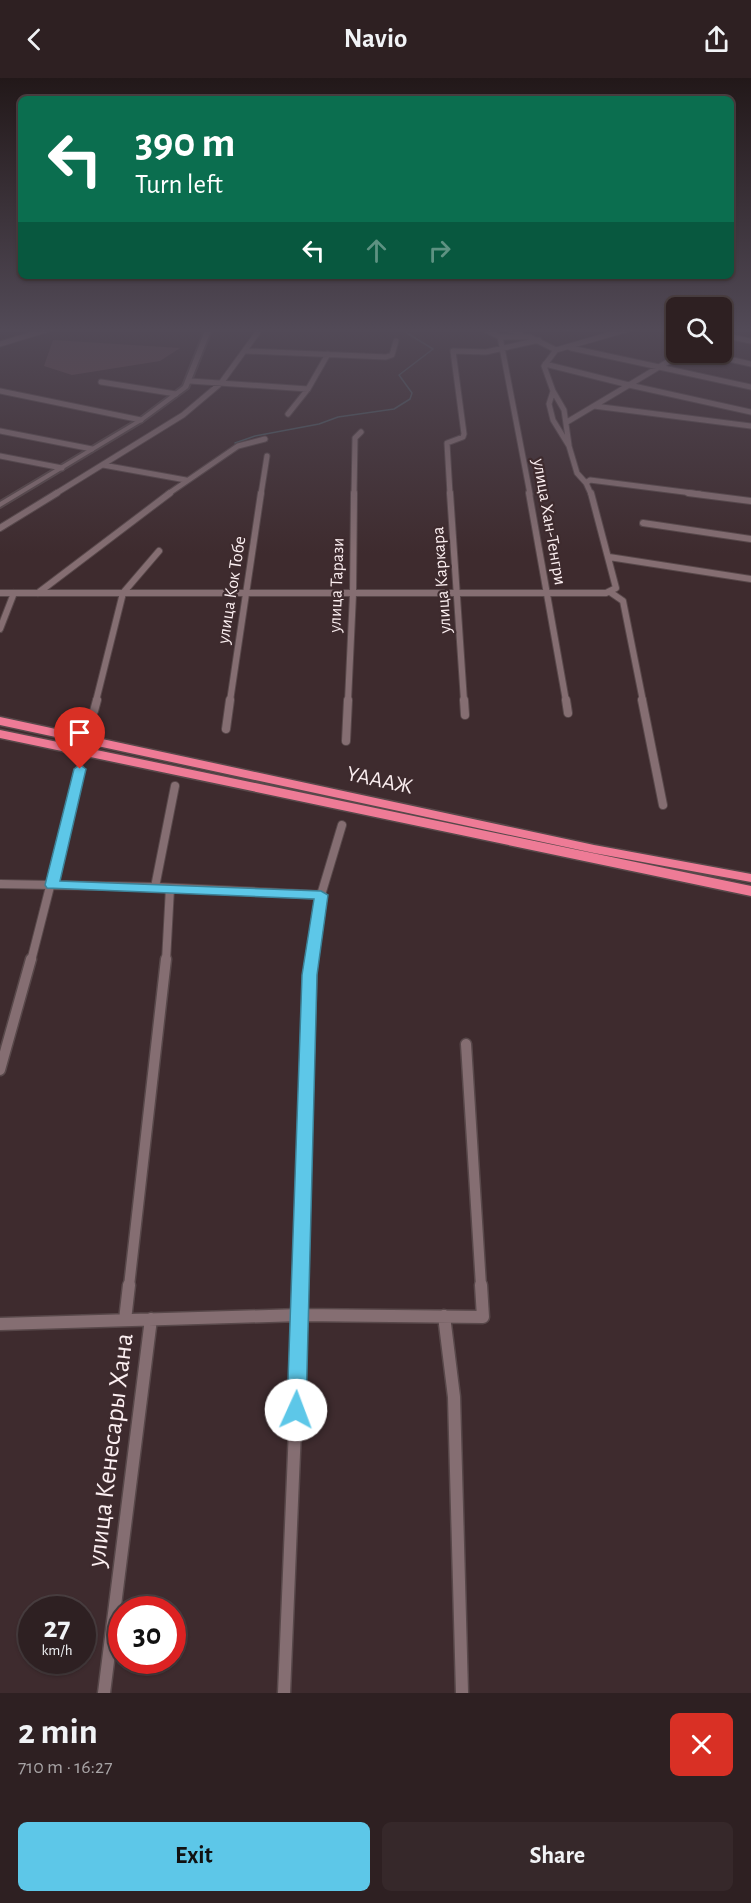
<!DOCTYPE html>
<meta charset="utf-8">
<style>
:root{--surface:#2e2022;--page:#36282a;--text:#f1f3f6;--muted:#a7a3a5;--line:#493e40;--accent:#5dc7e8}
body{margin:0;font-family:"Alegreya Sans",sans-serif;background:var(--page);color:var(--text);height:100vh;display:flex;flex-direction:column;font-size:22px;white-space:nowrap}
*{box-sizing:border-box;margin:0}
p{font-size:20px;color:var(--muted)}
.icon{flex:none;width:33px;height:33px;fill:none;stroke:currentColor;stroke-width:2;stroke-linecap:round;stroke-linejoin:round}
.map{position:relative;height:1615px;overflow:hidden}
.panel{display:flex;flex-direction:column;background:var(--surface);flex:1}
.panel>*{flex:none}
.top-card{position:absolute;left:18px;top:18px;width:716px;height:183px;border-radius:9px;box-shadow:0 2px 4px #0004,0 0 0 2px var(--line);background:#0b6e4f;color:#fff;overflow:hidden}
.controls{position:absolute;left:666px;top:219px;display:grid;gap:12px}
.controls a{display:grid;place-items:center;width:66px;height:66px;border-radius:9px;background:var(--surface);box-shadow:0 2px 4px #0004,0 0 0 2px var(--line);font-size:30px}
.speed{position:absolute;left:18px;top:1518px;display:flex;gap:12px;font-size:30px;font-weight:700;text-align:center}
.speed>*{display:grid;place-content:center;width:78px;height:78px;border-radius:50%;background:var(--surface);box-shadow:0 2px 4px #0004,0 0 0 2px var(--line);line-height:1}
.speed small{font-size:15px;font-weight:400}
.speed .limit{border:9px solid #d22;background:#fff;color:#111}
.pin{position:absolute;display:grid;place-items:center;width:51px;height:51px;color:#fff;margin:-62px -26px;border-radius:50% 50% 50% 0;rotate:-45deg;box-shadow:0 0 6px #0007}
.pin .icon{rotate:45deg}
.me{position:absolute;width:66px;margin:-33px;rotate:2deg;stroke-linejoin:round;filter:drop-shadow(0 0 4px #0008)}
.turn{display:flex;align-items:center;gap:21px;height:126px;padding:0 18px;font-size:27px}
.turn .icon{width:78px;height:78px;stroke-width:2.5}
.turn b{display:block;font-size:42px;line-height:51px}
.lanes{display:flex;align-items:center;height:57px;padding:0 18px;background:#0003;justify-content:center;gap:30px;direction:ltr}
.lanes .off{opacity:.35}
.round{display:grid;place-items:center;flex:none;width:63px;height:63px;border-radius:9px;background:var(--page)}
.summary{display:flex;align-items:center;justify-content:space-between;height:102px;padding:0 18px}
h1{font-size:36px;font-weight:700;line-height:45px}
.cta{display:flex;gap:12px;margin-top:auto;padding:12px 18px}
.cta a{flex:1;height:69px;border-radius:9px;background:var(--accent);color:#111;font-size:24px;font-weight:700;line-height:69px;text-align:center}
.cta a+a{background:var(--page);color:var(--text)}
header{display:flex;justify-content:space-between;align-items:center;height:78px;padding:0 18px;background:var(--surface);font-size:27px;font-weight:700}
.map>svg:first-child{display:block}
</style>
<header><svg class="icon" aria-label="back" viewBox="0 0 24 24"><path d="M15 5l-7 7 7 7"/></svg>Navio<svg class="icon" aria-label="share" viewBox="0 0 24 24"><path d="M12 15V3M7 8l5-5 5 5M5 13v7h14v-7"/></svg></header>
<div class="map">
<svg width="751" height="1615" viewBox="0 0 751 1615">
<rect width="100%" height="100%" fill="#3e2b2e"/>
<!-- green -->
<path fill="#61454a" d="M53,262L69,263L180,270L160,283L72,297L44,288Z"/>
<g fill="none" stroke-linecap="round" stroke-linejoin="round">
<!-- stream -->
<path stroke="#4b5a61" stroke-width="1.5" d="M235,365L255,358L319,346L338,339L394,331L410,321L412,315L399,297L433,271L402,252"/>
<defs>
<path id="minor-far4" d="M482,250L500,259H530L556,272
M505,250L521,256
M565,251L571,250
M722,257L751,263
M500,259L530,416
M0,266L52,250
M571,270L659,289L685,274
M247,273L386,279L392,277L396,263
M698,274L751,286
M545,286L629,307L659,289L751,309
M190,303L308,311
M101,304L176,316
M0,313L141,342
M553,313L564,332L569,367
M594,328L751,348
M288,336L308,311L328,276
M567,344L629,307L751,334
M0,353L92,371
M0,378L62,390
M103,387L186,402
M586,405L577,395L569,368L553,342L549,326L553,313L544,288L556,272L632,250
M55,416L183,337L221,305L261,250
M168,416L238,368L265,361
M261,416L267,378
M354,416L355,360L361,354
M450,416L447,365L463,359L464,356L453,273L486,274L539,262
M591,416L586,405L590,402L700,416"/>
<path id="minor-far3" d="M450,415L464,623
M529,415L566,623
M688,415L751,423
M643,445L751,461
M0,450L57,415
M609,479L751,501
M610,514L623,523L643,623
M0,515H606L616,510L591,415
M38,515L170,415
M0,551L14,515
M96,623L123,515L159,473
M230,623L261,415
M348,623L353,516L354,415"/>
<path id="minor-far2" d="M464,622L465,637
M566,622L568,635
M642,622L663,727
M94,633L97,622
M226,651L230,622
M346,663L348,622
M0,806L155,809L321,817
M155,809L175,708
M31,883L80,691
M166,883L170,810
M312,883L321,817L342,747"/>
<path id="minor-far1" d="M466,966L481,1208
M0,992L31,881
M129,1208L166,881
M301,1208L312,881"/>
<path id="minor" d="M444,1238L454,1319L462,1615
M125,1242L129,1207
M0,1246L300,1237L483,1239L481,1207
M104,1615L151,1241
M284,1615L301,1207"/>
<path id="tertiary" d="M206,250H212L188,310L143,343L0,429V424L139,341L183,308Z"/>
<path id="motorway" d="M0,639L594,767L751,796V804L594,775L0,647Z
M0,652L751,808V818L0,660Z"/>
</defs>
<!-- minor-far4 casing -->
<use href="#minor-far4" stroke="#58484a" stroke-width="7"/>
<!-- minor-far3 casing -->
<use href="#minor-far3" stroke="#58484a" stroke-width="8"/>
<!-- minor-far2 casing -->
<use href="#minor-far2" stroke="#58484a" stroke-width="10"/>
<!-- minor-far1 casing -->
<use href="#minor-far1" stroke="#58484a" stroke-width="13"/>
<!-- minor casing -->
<use href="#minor" stroke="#58484a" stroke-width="15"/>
<!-- tertiary casing -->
<use href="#tertiary" stroke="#58484a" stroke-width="4"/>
<!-- motorway casing -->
<use href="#motorway" stroke="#58484a" stroke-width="3"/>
<!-- minor-far4 -->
<use href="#minor-far4" stroke="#856e72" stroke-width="5"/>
<!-- minor-far3 -->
<use href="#minor-far3" stroke="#856e72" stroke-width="6"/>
<!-- minor-far2 -->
<use href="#minor-far2" stroke="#856e72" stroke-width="8"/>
<!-- minor-far1 -->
<use href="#minor-far1" stroke="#856e72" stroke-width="10"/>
<!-- minor -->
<use href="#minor" stroke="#856e72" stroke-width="12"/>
<!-- tertiary -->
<use href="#tertiary" fill="#856e72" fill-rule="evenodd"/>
<!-- motorway -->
<use href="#motorway" fill="#ee7b96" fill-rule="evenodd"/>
</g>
<!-- sky -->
<linearGradient id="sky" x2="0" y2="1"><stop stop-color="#221819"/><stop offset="0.53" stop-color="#524a57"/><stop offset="1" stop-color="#524a57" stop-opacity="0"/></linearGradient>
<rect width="751" height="476" fill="url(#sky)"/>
<!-- route -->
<path fill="#5dc7e8" stroke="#3c8197" stroke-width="1.5" d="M80,687L86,691L60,803L321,813L328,817L317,897L306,1332L303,1338L296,1340L289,1338L287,1332L302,897L314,821L47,810L45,807L74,691Z"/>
<g text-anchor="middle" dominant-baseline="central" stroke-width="4.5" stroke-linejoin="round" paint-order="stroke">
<!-- far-street labels -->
<g font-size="18" fill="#fbeef0" stroke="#3e2b2e">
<text transform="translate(549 444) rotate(80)">улица Хан-Тенгри</text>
<text transform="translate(442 502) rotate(-94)">улица Каркара</text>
<text transform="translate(337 507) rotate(-88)">улица Тарази</text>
<text transform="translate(232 512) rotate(-81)">улица Кок Тобе</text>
</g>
<!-- street labels -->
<g font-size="22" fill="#fbeef0" stroke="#3e2b2e">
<text transform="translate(380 702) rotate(12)">ҮАААЖ</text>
</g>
<!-- near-street labels -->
<g font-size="27" fill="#fbeef0" stroke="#3e2b2e">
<text transform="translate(110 1372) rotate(-83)">улица Кенесары Хана</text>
</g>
</g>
</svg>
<div class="controls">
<a><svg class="icon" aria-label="search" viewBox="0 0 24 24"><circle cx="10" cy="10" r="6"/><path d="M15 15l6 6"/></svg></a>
</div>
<div class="speed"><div>27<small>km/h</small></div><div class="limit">30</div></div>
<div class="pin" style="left:80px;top:691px;background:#d93025"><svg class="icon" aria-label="arrive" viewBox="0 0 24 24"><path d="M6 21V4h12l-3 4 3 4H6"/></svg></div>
<svg class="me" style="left:296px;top:1332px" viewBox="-20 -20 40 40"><circle r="19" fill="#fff"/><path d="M0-13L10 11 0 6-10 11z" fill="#5dc7e8"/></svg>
<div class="top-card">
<div class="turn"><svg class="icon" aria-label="left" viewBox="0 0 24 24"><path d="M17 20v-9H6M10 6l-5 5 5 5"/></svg><div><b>390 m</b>Turn left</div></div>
<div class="lanes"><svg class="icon" aria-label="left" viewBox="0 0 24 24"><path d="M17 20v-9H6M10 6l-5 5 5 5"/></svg><svg class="icon off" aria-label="ahead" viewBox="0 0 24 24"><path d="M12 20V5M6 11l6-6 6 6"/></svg><svg class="icon off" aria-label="right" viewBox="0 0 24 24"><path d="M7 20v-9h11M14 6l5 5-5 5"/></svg></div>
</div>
</div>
<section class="panel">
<div class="summary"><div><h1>2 min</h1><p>710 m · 16:27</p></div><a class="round" style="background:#d93025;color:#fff"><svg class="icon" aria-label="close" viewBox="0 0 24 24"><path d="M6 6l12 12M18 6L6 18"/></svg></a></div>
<div class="cta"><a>Exit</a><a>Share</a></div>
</section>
